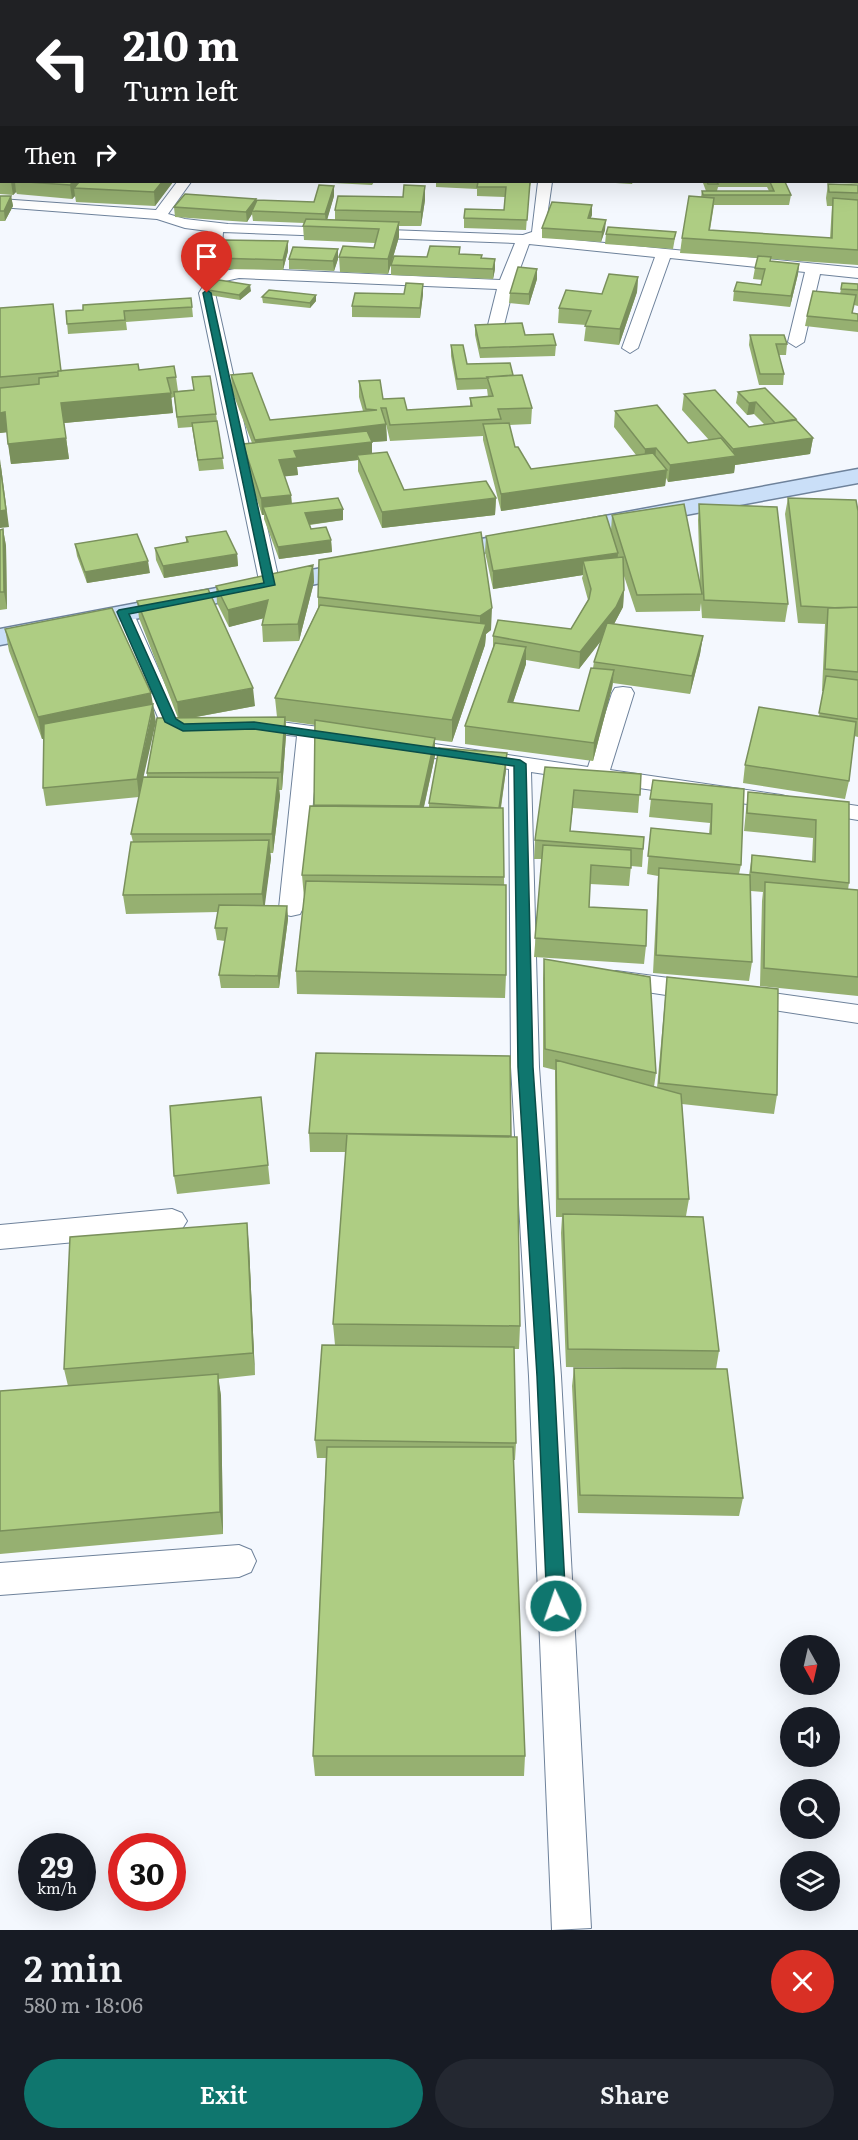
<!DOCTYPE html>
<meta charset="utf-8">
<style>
:root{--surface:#171b24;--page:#242831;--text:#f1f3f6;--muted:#9ea1a6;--accent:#0f766e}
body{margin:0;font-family:Literata,serif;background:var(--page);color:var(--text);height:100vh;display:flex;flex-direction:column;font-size:22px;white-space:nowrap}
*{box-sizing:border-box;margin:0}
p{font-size:20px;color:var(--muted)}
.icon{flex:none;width:33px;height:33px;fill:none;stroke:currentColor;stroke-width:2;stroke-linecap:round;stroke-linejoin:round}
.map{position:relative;height:1930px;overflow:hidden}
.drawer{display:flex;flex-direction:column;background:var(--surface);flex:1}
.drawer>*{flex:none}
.top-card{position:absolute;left:0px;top:0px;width:858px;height:183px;box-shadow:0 6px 24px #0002;background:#202124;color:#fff;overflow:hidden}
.needle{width:39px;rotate:172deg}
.fabs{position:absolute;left:780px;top:1635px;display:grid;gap:12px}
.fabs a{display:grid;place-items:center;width:60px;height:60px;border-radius:50%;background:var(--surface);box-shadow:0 6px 24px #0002;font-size:30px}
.speed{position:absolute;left:18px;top:1833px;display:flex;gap:12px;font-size:30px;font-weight:700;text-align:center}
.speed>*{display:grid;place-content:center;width:78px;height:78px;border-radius:50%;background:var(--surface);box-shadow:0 6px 24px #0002;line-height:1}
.speed small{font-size:15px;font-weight:400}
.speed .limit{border:9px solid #d22;background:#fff;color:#111}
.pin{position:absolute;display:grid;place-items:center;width:51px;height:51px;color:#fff;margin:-62px -26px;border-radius:50% 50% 50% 0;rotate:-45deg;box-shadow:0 0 6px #0007}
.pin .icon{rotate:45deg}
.me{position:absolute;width:66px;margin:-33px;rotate:357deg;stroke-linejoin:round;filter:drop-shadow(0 0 4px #0008)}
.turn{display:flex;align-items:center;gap:21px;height:126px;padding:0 24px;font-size:27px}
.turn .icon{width:78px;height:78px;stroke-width:2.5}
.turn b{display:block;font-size:42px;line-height:51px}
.then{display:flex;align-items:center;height:57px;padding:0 24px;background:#0003;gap:12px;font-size:22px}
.round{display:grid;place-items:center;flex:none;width:63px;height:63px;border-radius:32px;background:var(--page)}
.summary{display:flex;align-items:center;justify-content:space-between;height:102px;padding:0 24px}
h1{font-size:36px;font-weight:600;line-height:45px}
.primary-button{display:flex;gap:12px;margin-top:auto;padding:12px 24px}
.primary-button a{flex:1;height:69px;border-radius:36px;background:var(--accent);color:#fff;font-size:24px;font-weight:600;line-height:69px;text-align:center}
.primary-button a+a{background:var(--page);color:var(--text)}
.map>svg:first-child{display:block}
</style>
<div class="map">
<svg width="858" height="1930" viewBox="0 0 858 1930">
<rect width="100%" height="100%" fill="#f4f8fe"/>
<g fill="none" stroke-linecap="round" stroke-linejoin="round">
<defs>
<path id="street" d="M39,0H49L38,2Z
M303,0H313L314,2H302Z
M790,0H800L801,2H789Z
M177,182H191L168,214L185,219L228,224L523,235L532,232L538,182H552L544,237L858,268V278L820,274L804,342L796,347L788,342L805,272L670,258L638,348L630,353L622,348L655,257L529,244L514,285L503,329L495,334L487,329L497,289L239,278L225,281L215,293L280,585L277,589H263L260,585L199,293L205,283L208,231L185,228L157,219L0,207V199L156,210ZM223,232L515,243L500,280L239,268L220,272Z
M123,606L130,608L133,612L180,718L208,723L211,728L208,733C193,736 169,735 160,722L113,612L116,608Z
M623,687L631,688L634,693L610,770L781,795L789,797L793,802L789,807L781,809L531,772L539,1067L561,1376L591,1928L552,1930L529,1376L511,1067L509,769L401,753L393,751L390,746L393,741L401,739L588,767L612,693L615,688Z
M251,718L350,731L358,733L361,738L358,743L350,745L319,739L303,908L300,914L291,916L282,914L279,908L297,736L243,730L240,725L243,720Z
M817,800L858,806V820L809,812L805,807L809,802Z
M616,971L699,982L708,985L712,991L708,997L699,1000L607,986L603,980L607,974Z
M744,989L858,1005V1023L735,1004L731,998L735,992Z
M172,1209L182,1213L187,1221L182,1229L172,1233L0,1249V1225Z
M239,1545L251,1550L256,1561L251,1572L239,1577L0,1595V1563Z"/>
<path id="secondary" d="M858,469V483L438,561L429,559L426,554L429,549L438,547Z
M364,560L373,563L377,568L373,573L0,645V629Z"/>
</defs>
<!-- street casing -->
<use href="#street" stroke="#6e829b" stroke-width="2"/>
<!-- secondary casing -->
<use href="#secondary" stroke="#6e829b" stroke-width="3"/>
<!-- street -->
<use href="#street" fill="#fff" fill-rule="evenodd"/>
<!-- secondary -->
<use href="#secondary" fill="#cadff8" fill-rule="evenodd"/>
</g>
<!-- wall -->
<path fill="#96b071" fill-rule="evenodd" d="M0,0H29L28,2H2V11H0Z
M54,0H176V1L54,2Z
M446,0H498L497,2H446Z
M555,0H564L578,2H555Z
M801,0H858V19H856V2H801Z
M0,15H2V61H0Z
M856,21H858V124H856V84H858L856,81Z
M856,153H858V184L821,182H856Z
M0,168H2V182H173L155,206L76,202L75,196L72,199L17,194L16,192L13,195L0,194Z
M313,182H374L372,185Z
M380,182H410L409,183Z
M436,182H531L529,191L526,230L464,228V218L504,210L505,197L477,196V189L436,187Z
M599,182H633L632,184Z
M679,182H785L791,195L789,205H714L710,230L830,238L832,206H827L826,198L828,184L858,185V265L771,259V261L799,264L798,274L790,307L733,301L734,291L761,285L763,280L753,279L755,268L758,258L680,253L682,238L701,197L702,191H706L703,183ZM718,187H767L769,191H717Z
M425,186V200L421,226H399V237L392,261L460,254L482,255V258L495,269L493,279L391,275V265L388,274L340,272L339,257L374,248L375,243L304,240L303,226L304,223L253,221L252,214L247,222L175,217L174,207L256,202H314L334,196L327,219L335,220V210L403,197Z
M0,196H11L13,206L5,221H0Z
M592,215L590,219L605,230L601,242L542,238V228Z
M676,232L673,249L605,244L606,234Z
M288,251L283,270L218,269L217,258Z
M289,259H338L334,271L289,269Z
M537,269V279L529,305L509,303L510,293Z
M638,277L637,292L619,345L584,341L586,325L558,323L559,308L602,294Z
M842,283L858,284V306L854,305L852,313L858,314V332L805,326L807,316L840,294Z
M423,284V294L420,318L352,317V306L404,294Z
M208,290L251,291L240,300L209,295Z
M262,297L316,301L310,308L263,303Z
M192,307L193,317L126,322L127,330L68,334L66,311Z
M0,308L62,371L139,370L176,377L178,391L194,390L192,377L216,414L224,469L199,471L192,427L178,428L174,397L171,398L173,413L64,423L69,459L11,464L7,432L0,433Z
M475,325L525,335L556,345L555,356L480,358L475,335Z
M750,335L787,344L786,355H779L784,374L783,385H759L749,345Z
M451,345L467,364L513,375L532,408L531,424L509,425L515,447L531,469L636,455L614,427L615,411L688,443L709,440L682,410L684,394L749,427L765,425L754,414L747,415L736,403L738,392L796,420L813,438L810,454L735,465L734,473L668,482L666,478L665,486L501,511L483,440V436L390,441L386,424L387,441L372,442V453L404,490L496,498L495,515L382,528L358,471V460L297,467L298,475L284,476L291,495L292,504L343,509V520L310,525L311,529L331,540L332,552L279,559L264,519V515H262L244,461L243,444L252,443L232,391L231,375L270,420L363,411L359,397V381L383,399L407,410L470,407V398L488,397L487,389L457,390L451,356Z
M788,498L858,511V737L854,736L849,781L845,799L743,783L745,765L819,716L823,691H822L825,624L798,623L785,514Z
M699,504L788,604L785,622L702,618L701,603L700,611L636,612L623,573L624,590L623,607L614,624L703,636L700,654L690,694L613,683L612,688L593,761L465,744V726L493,648V636L571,629L588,600L582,578L583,575L493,589L485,552L486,536L611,531L612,515L700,584L698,520ZM601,641L594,662L593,668L579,711L513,703L526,664V660L579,669Z
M3,529L6,546L7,609L0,610V530Z
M481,532L491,630L486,634L485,645L452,742L435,740V756L424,807H429V803L506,770L501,808L504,877L506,975L505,998L297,994L296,971L304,898L302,875L314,806L315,725L286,721V735L282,790H279L280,796L273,853H270L271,858L264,905L287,906L288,919L279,988H221L219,975L225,941L217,940L215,928L218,912L126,914L123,895L133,842L131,834L139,797L46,806L43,788L44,739H42L9,651L5,629L144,777H147V773L178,718L139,618L137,601L255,706L191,718L277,717L275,698L318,608V597Z
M186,537L237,554L238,566L164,578L156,560L155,548L186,543Z
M75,544L150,573L87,583L77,556Z
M313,565L314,582L299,641L263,642L262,625L263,618L229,627L217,603L216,586Z
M545,767L641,774L638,813L573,808L570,831L644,837L642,867L631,866L629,886L590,884L589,907L646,946L644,964L534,957L542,859H534L535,840Z
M653,780L744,789L741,865L739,874L749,875L752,855L812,861L813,838L744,831L746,810L748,792L849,802V883L848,890H858V996L760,986L762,901L763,892L751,891L752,962L749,981L653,973L658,876L647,874L651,828L709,834L710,823L649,817Z
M544,959L656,1073L654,1087L657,1088L667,977L777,1095L774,1114L682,1104L689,1199L686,1216L719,1351L716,1369L743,1498L739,1516L578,1513L572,1386L574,1368L681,1369L566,1367L561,1233L562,1217H556L555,1070L543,1067V978Z
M510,1056L511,1137L520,1326L519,1349H514L516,1443L515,1460H513L525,1756L524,1776H315L313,1756L326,1458H317L315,1440L335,1345L333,1324L346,1152H310L309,1133Z
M261,1097L270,1184L177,1194L174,1176Z
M249,1246L255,1375L218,1379L221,1396L223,1534L0,1554V1391L68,1386L64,1369Z"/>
<!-- shaded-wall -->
<path fill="#7a905c" d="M20,0H29L28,2H20Z
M856,10H858V19H856Z
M2,96V112L0,115V98Z
M0,142L2,148V156L0,158Z
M11,182H15L16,192L13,195Z
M73,182H88L74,188L75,196L72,199L70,185Z
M162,182H173L155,206L154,192Z
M334,186V196L326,224L325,214Z
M425,186V200L421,226V212Z
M11,196L13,206L5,221L4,211Z
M256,199V209L252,211V214L247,222L246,212Z
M592,205V215L587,228L588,218Z
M606,220L605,230L601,242L602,232Z
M399,222V237L388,274V259Z
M288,241V251L283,270V260Z
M338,249V259L334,271L333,261Z
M495,259V269L493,279V269Z
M799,264L798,274L790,307L791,296Z
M537,269V279L529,305V294Z
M638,277L637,292L619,345L620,329Z
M423,284V294L420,318V308Z
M250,285L251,291L240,300L239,295Z
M316,295V301L310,308V303Z
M171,393L173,413L64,423L69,459L11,464L8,444L61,403Z
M756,402L754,414L747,415L749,403Z
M5,412L9,432L0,433V413Z
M386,424L387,441L372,442V458L357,455L358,460L297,467L298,475L280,477L256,456L255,440Z
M813,438L810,454L735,465L734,473L668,482L670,465L732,457L733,449Z
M656,448L655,464L644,466L645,449Z
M0,459L9,527L0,528Z
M667,470L665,486L501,511V494Z
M291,495L292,511L263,507L264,515H262L261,498Z
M496,498L495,515L382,528V512Z
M343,509V520L306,525L305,513Z
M3,529L6,546L7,609L4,592Z
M331,540L332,552L279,559L278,547Z
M618,553L617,570L583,561V575L493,589V571Z
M237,554L238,566L164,578L163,566Z
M148,561L150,573L87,583L85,572Z
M313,565L314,582L299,641L298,624Z
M624,590L623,607L614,624L579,669L580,652Z
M268,600L269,617L229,627L228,610Z
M492,608L491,630L486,634L485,645L452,742V720L480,638V616Z
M703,636L700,654L690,694L692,676Z
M526,647V664L507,720L508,702Z
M614,670L612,688L593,761L594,743Z
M253,688L255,706L179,720L177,702Z
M151,693L156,722L139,797L137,779L151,716L42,739L38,717Z
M285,717L286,735L282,790L281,772Z
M435,738V756L420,824V806Z
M507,753L506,770L498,826L499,808Z
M278,778L280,796L273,853L272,834Z
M269,840L271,858L264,912L262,894Z
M287,906L288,919L279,988L278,976Z
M247,1223L249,1246L255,1375L253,1353Z
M218,1374L221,1396L223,1534L220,1512Z"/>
<!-- building -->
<path fill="#aecd83" stroke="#7a905c" stroke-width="1.5" d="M125,0H157L156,2H124Z
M301,0L302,2H253V1Z
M318,0H344V2H318Z
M399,0H412L411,2H398Z
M564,0H625L623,2H578Z
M858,0V10H856V2H841Z
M0,15H2V28H0Z
M856,21H858V40H856Z
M0,28H2V49H0Z
M856,51H858V61H856Z
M856,63H858V72L856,69Z
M0,78H2V96L0,98Z
M856,106H858V115H856Z
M2,127V136H0V128Z
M856,156H858V170H856Z
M0,168H2V181H0Z
M27,182H73L70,185Z
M79,182H162L154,192L74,188Z
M478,182H530L527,220L464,218L465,209L504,210L506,187H477Z
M707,182H717L718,184H708Z
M770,182H785L791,195H703L702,191H774Z
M828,184L858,185V193L829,192Z
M319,185L334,186L325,214L252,211L257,200L314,202Z
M404,185L425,186L421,212L335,210L338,196L403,197Z
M185,194L256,199L246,212L174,207Z
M0,196H11L4,211H0Z
M689,196L714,198L709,230L832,238L833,198L858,200V250L682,238Z
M552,202L592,205L588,218L606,220L602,232L542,228Z
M306,219L399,222L388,259L339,257L343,246L374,248L379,229L303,226Z
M608,227L676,232L674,239L606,234Z
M223,240L288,241L283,260L217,258Z
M430,246L460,247L459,254L482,255L481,258L495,259L493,269L391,265L394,256L427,257Z
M293,247L338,249L333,261L289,259Z
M758,256L771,257L770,261L799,264L791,296L734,291L737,282L761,285L765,269L755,268Z
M518,267L537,269L529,294L510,293Z
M609,274L638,277L620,329L585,326L591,311L559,308L566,290L602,294Z
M219,280L250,285L239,295L208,290Z
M406,283L423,284L420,308L352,306L355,293L404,294Z
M842,283L858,284V290L841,289Z
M269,290L316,295L310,303L262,297Z
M813,291L856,295L852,313L858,314V321L807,316Z
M191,298L192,307L124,311L125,320L67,324L66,311L83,310V305Z
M53,304L61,371H58V372L0,377V308Z
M522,323L525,335L553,334L556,345L480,348L475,325Z
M750,335H784L787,344H776L784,374H760Z
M451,345H463L467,364L510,363L513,375L487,377L488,378L457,379Z
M138,364L139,370L174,366L176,377L167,378L171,393L61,403L66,438L8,444L5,412L0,413V388L39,384V378L58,376V371Z
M252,373L270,420L377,410L366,409L359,381L380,380L383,399L404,398L407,410L472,406L470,398L493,396L487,377L522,375L532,408L498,409L501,419L390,425L386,408H381L386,424L255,440L231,375Z
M210,376L216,414L177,417L174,392L194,390L192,377Z
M765,388L796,419L775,423L756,402L749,403L738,392Z
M715,390L749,427L796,420L813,438L733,449L684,394Z
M657,405L688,443L721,438L736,456L670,465L656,448L645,449L615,411Z
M217,421L223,458L198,460L192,423Z
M509,423L515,447H518L531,469L653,453L667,470L501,494L483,424Z
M367,431L372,442L294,451L297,458L279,460L291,495L261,498L243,444Z
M387,452L404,490L486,481L496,498L382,512L357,455Z
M0,465L6,510L0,511Z
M338,498L343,509L305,513L311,529L326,527L331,540L278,547L263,507Z
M788,498L856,500L858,511V607L839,608L801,606Z
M684,504L702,594L637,595L612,515Z
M699,504L777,507L788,604L704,600Z
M606,515L618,553L493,571L486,536Z
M3,529L4,592H0V530Z
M226,531L237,554L163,566L155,548L188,542L186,537Z
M481,532L492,608L480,616L318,597L319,560Z
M137,534L148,561L85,572L75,544Z
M623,557L624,590L616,607L580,652L493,636L498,620L571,629L589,599L591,589L583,561Z
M313,565L298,624L262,625L268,600L228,610L216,586Z
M208,589L253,688L177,702L137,601Z
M320,605L486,624L452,720L275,698Z
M858,607V672L825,669L828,608Z
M112,608L151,693L38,717L5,629Z
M607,623L703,636L692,676L594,662Z
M495,643L526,647L508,702L579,711L591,668L614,670L594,743L465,726Z
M826,676L858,680V719L819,713Z
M153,704L137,779L43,788L44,724Z
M759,707L856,722L849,781L745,765Z
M285,717L281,772L147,773L157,718Z
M315,720L435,738L420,806L314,805Z
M439,748L507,753L499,808L429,803Z
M545,767L641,774L640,795L574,790L570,831L644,837L643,849L535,840Z
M143,777L278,778L272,834H131Z
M653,780L744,789L741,865L648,856L651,828L711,834L712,804L650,799Z
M748,792L849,802V883L751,872L752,855L815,862L816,820L747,813Z
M310,806L503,808L504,877L302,875Z
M269,840L262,894L123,895L131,842Z
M543,845L631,850V868L591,865L589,907L647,910L646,946L535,938Z
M659,868L750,875L752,962L656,955Z
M306,881L506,885V975L296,971Z
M765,882L858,890V977L764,968Z
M219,905L287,906L278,976L219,975L227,928H215Z
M544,959L650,977L656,1073L545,1049Z
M667,977L778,989L777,1095L659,1083Z
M316,1053L510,1056L511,1136L309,1133Z
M556,1060L681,1094L689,1199H558Z
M261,1097L268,1165L174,1176L170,1106Z
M347,1134L517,1137L520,1326L333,1324Z
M563,1214L703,1217L719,1351L568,1349Z
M247,1223L253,1353L64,1369L70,1237Z
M322,1345L514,1347L516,1443L315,1440Z
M574,1368L727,1369L743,1498L580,1495Z
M218,1374L220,1512L0,1531V1391Z
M327,1447H513L525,1756H313Z"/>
<!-- route -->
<path fill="#0f766e" stroke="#0a4d48" stroke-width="1.5" d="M207,290L211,293L275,585L129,614L176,719L184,724L254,722L520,760L526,764L533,1067L554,1376L566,1606L563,1613L556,1615L550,1613L547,1606L537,1376L518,1067L514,766L254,729L183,731L165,722L117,612L119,610L264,583L203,293Z"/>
</svg>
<div class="fabs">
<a><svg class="needle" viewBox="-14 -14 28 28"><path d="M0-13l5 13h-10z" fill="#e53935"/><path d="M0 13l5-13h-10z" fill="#9ea1a6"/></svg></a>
<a><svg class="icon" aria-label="sound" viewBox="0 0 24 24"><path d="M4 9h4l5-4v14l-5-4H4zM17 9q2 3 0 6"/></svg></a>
<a><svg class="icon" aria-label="search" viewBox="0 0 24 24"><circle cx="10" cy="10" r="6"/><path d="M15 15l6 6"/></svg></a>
<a><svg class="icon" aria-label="layers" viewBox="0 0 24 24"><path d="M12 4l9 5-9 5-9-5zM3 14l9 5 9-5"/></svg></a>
</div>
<div class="speed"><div>29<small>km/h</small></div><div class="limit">30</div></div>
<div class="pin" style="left:207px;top:293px;background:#d93025"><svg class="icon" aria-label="arrive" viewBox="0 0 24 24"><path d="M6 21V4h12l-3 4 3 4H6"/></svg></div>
<svg class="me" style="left:556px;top:1606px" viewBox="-20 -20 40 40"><circle r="17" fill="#0f766e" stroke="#fff" stroke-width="3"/><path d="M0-11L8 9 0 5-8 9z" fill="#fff"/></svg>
<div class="top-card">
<div class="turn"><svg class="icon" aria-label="left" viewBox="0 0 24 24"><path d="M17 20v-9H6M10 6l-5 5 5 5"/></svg><div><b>210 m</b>Turn left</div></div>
<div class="then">Then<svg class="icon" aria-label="right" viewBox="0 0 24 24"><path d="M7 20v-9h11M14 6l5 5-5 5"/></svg></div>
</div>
</div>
<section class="drawer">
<div class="summary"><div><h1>2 min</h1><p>580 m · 18:06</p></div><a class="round" style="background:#d93025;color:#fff"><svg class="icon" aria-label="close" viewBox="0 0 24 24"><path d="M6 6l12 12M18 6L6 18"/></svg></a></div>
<div class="primary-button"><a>Exit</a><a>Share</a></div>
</section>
